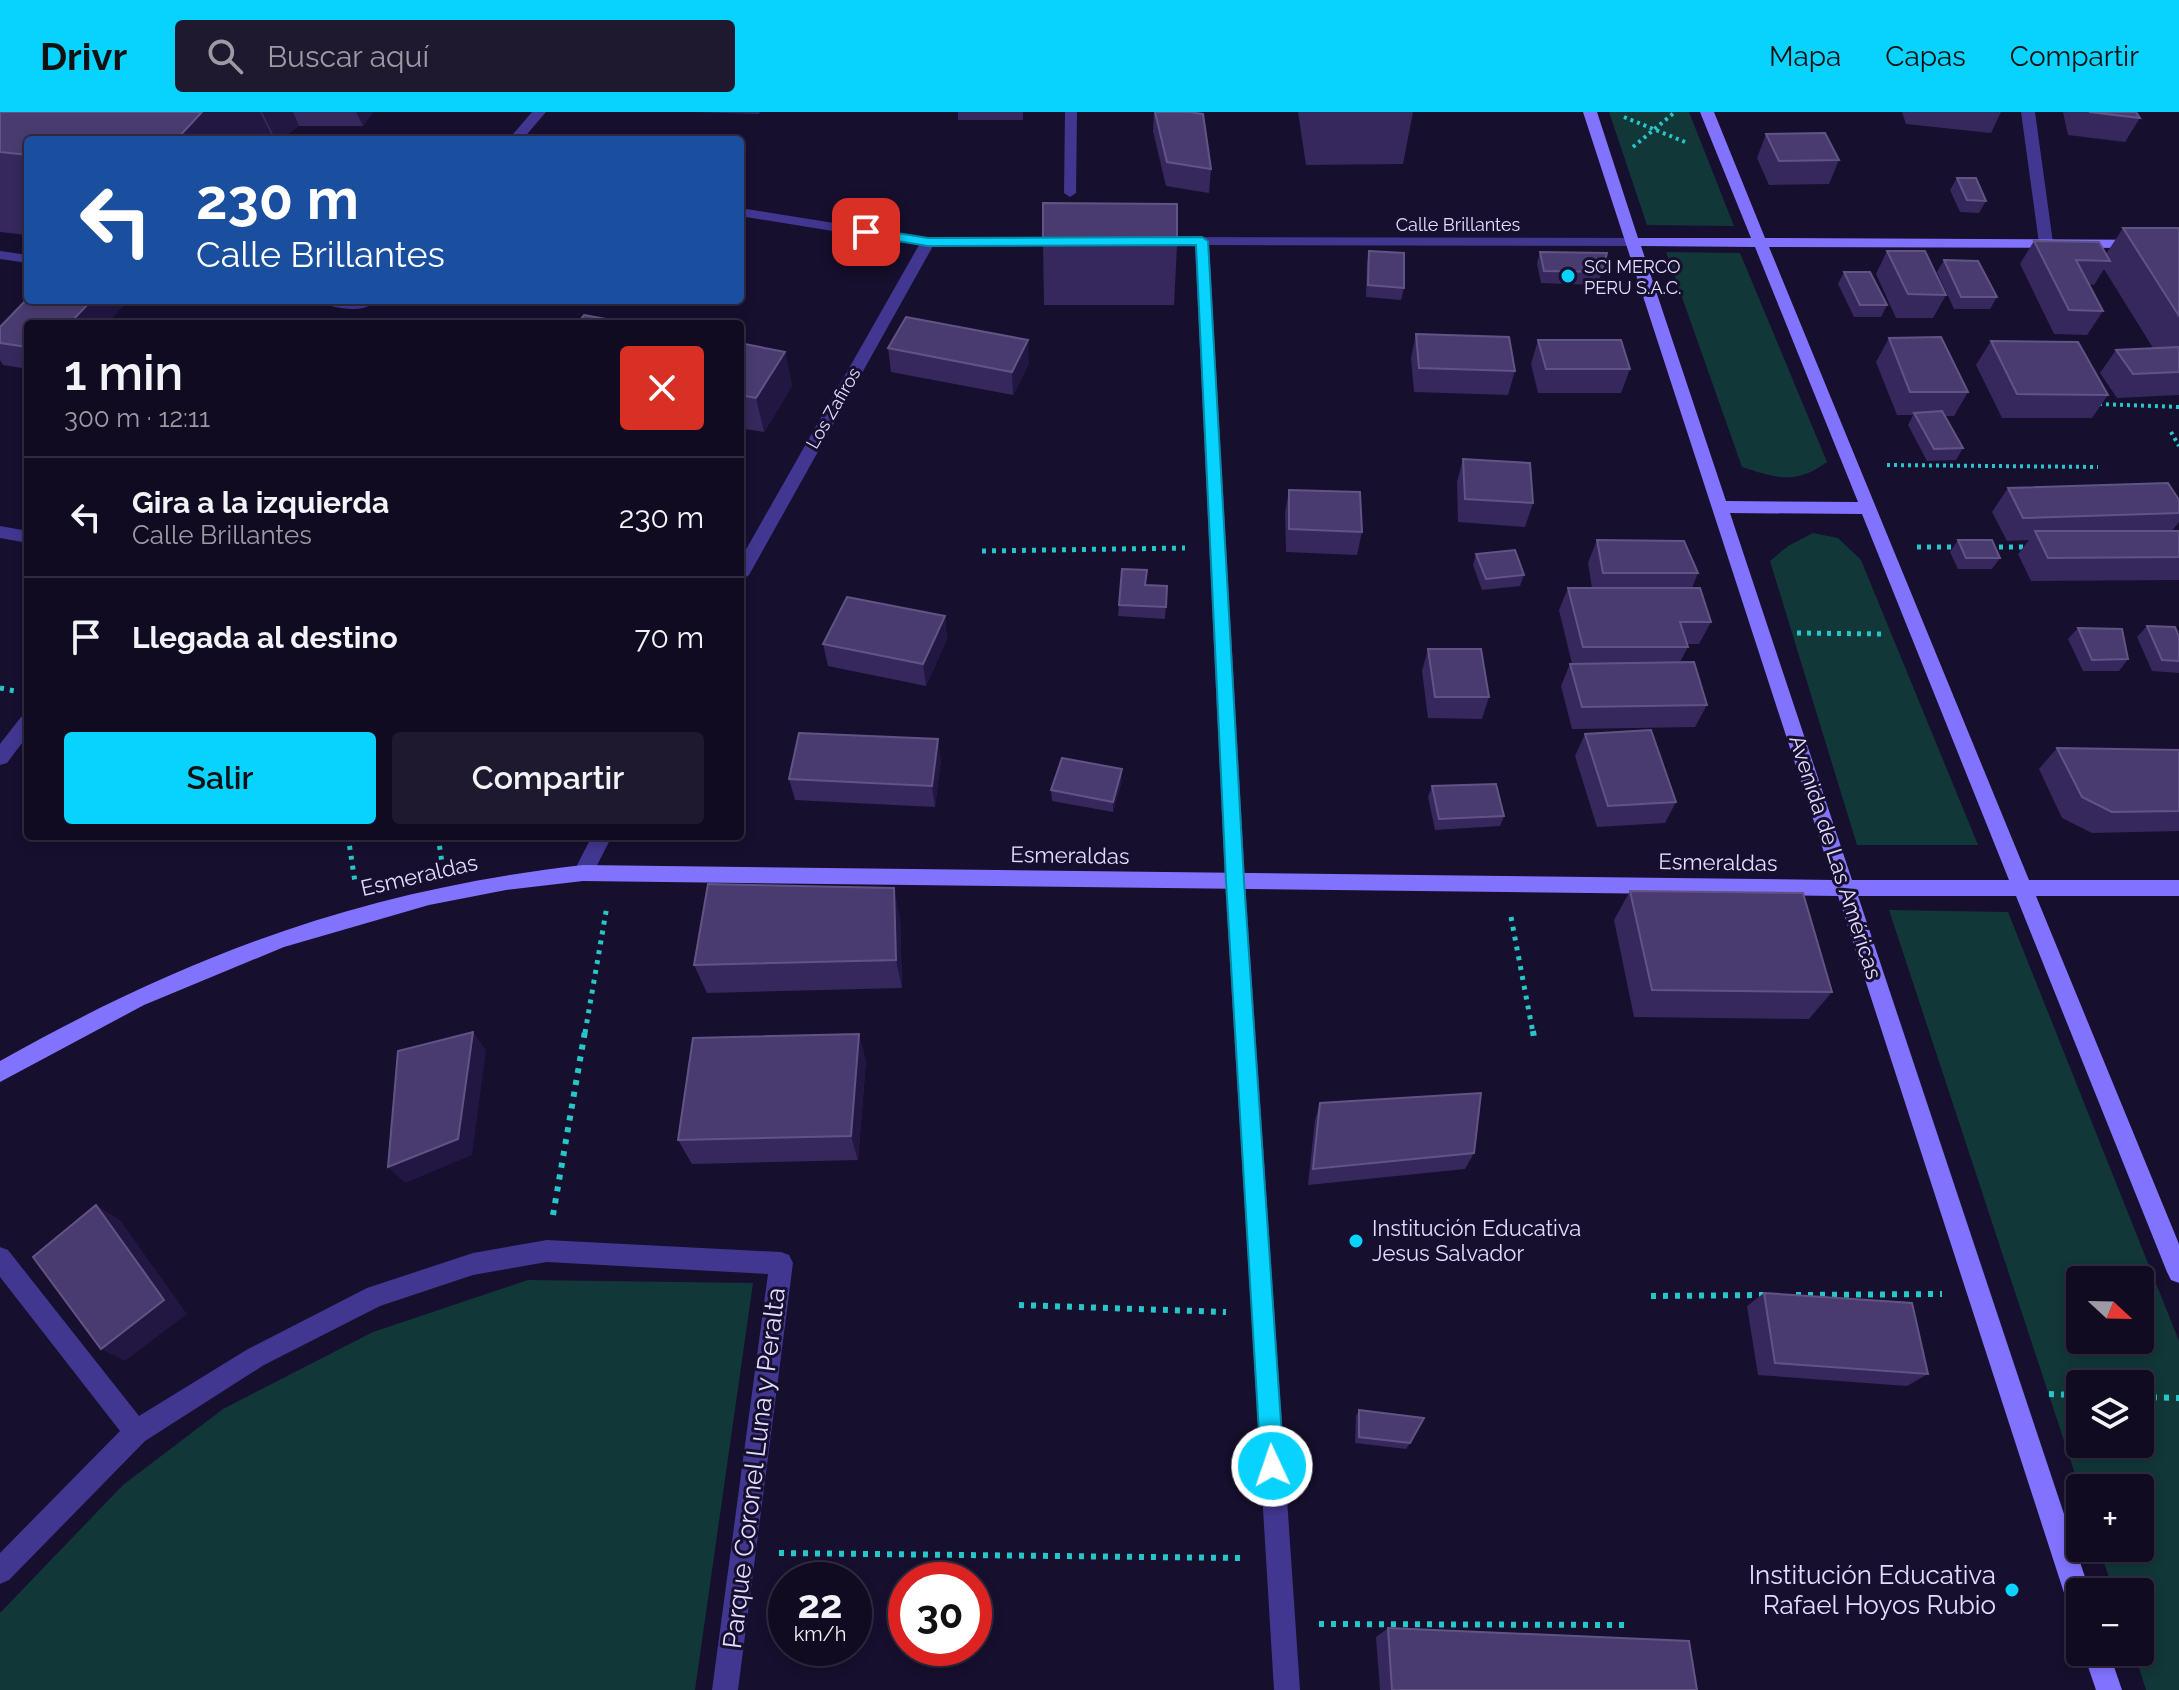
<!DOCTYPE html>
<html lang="es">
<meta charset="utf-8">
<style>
:root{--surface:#110b22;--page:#1e192f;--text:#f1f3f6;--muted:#9c9ba5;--line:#302b40;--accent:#08d3ff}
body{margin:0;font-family:Raleway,sans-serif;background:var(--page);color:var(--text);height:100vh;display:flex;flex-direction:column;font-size:30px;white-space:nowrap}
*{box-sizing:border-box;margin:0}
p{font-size:26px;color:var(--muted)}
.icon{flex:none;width:44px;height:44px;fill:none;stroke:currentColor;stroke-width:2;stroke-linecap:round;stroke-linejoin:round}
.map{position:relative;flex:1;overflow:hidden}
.panel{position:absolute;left:24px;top:208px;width:720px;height:520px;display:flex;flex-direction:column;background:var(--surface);border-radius:8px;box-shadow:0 4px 12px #0003,0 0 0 2px var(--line)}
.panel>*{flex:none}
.top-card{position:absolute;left:24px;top:24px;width:720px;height:168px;border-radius:8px;box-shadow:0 4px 12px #0003,0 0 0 2px var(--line);background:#1a4fa0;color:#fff;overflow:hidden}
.needle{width:52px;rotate:112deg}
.tools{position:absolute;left:2066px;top:1154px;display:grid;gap:16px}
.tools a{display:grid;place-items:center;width:88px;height:88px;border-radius:8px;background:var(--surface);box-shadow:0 4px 12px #0003,0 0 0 2px var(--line);font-size:40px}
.speed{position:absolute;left:768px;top:1450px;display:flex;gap:16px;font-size:40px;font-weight:700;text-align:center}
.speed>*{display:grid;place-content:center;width:104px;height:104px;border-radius:50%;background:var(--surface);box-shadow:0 4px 12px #0003,0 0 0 2px var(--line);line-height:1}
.speed small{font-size:20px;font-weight:400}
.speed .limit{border:12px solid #d22;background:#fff;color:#111}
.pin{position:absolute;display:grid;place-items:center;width:68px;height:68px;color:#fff;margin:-34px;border-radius:16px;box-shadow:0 4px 12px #0006}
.me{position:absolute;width:88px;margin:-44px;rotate:357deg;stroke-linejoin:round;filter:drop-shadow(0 0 6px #0008)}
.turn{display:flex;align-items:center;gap:28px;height:168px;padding:0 40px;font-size:36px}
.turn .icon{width:104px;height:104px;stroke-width:2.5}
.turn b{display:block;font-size:56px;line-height:68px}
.round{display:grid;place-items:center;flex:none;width:84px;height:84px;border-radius:8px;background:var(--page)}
.summary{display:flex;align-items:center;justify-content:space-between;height:136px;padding:0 40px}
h1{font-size:48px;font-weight:600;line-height:60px}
.button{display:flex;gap:16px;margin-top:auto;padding:16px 40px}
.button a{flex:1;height:92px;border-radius:8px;background:var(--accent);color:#111;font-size:32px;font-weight:600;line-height:92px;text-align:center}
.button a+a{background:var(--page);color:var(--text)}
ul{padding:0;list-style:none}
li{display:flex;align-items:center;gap:24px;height:120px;padding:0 40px;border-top:2px solid var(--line)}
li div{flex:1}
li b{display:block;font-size:30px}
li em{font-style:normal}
header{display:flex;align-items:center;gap:48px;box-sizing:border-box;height:112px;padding:0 40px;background:var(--accent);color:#111}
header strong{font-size:38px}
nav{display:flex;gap:44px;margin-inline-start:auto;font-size:28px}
.search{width:560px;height:72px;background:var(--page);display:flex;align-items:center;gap:20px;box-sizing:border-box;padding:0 28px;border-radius:8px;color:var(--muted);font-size:30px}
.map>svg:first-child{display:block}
</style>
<header>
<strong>Drivr</strong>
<div class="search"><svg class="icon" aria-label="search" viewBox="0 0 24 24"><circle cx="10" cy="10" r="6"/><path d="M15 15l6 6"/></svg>Buscar aquí</div>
<nav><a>Mapa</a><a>Capas</a><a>Compartir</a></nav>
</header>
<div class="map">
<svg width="2179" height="1578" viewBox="0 0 2179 1578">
<rect width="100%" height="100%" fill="#170f2e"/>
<!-- green -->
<path fill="#123739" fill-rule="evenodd" d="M1609,0H1689L1734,114L1647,113Z
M1666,140L1740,141L1827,350C1796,373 1776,366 1742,355Z
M1813,421L1838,426L1861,448L1978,733H1857L1770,449L1788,434Z
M1889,798L2008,800L2179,1229V1578H2146L2134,1540H2140V1480H2114L2099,1436H2140V1376L2080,1377ZM2140,1168V1228H2080V1168ZM2140,1272V1332H2080V1272Z
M528,1168L753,1171L695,1578H0V1501L123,1373L223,1297L373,1220Z"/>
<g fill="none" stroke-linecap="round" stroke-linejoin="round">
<!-- path-far2 -->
<path stroke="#26c6c9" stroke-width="4" stroke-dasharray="3 4" stroke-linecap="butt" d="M1624,5L1685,30
M1633,35L1675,0
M2099,292L2179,295
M2171,320L2179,334
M1887,353L2098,355"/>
<!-- path-far1 -->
<path stroke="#26c6c9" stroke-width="5" stroke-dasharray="4 6" stroke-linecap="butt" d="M1917,435H1959
M1989,435H2027
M982,439L1185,436
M1797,521L1883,522
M0,576L15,579
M348,724L355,770
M438,724L442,751
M1511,805L1533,921
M585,921L607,794"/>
<!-- path -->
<path stroke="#26c6c9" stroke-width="6" stroke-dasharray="5 7" stroke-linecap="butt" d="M1533,919L1534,926
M553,1103L585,919
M1796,1183L1942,1182
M1651,1184L1766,1183
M1019,1193L1226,1200
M2049,1282L2080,1283
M2140,1285L2179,1286
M779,1441L1241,1446
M1319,1512L1626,1513"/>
<!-- lane -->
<path fill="#413791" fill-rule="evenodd" d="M1065,0H1077L1076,81L1070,85L1064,81Z"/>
<!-- street -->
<path fill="#413791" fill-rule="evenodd" d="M532,0H546L522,28H508Z
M2021,0H2035L2053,131L2046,135L2039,131Z
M740,96L928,126L1070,125L1077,129L1070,133L933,134L749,463L740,469V448L919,133L740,104Z
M1150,125L1633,126L1640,130L1633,134L1209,133L1245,769L1300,1578H1274L1225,769L1195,133L1145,132L1143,129Z
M0,139L28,143V151L0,147Z
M318,188H360L370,193C360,201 328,196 318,188Z
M0,414L28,419V431L0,426Z
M28,603V623L7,651L0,653V632L21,605Z
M592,724H612L590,767H576L573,761Z
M547,1128L781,1140L789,1143L793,1151L738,1578H712L768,1162L547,1150L473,1163L380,1194L264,1253L145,1329L9,1468L0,1472V1441L120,1319L0,1165V1135L8,1138L139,1304L248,1237L367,1176L473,1141Z"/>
<!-- secondary -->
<path fill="#8273ff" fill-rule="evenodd" d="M1583,0H1597L1638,126H1751L1700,0H1714L1765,126L2179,128V136L1769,135L2029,768H2179V784H2036L2179,1132V1171L2171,1168L2167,1160L2016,784H1858L2090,1480H2080V1503L2071,1499L2067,1490L1838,784L583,769L506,778L429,793L284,835L144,893L0,970V949C192,841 364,778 583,753L1833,768ZM1641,134L1755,135L1858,390L1726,389ZM1730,401L1862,402L2009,768H1852Z
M2083,1540H2109L2122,1578H2096Z"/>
</g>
<!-- wall -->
<path fill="#36285d" d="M0,0H373L363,14H299L279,28H28V123L0,120Z
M692,0H760L759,2Z
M958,0H1023V8H958Z
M1154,0H1190L1211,57L1209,81L1166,74L1153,19Z
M1298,0H1413L1403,52L1306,53Z
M1902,0H2001L1991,21L1906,12Z
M2063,0H2136L2140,6L2125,30L2068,23Z
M1766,22L1839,48L1829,72L1769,73L1757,46Z
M1957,66L1986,89L1979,101L1960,100L1950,78Z
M2123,116H2179V283L2117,286L2100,261L2116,238L2153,236L2104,157L2094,173L2089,172L2103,199L2087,223L2054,222L2020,152L2034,129L2106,142Z
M1043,133H1177L1174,193H1044Z
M1369,139L1404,176L1401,188L1366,185L1367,151Z
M1887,139L1946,183L1933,206H1896L1876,162Z
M1540,140L1607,141L1598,173L1541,171L1537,152Z
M1944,148L1997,185L1990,197H1954L1937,160Z
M1844,160L1887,193L1881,205H1854L1838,172Z
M28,212V257L3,253L0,248V215Z
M1416,222L1515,259L1508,283L1414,280L1411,246Z
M1889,226L1968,280L1954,304H1945L1963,336L1956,348L1927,349L1908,313L1913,303H1897L1876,250Z
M1538,228L1630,257L1621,281H1538L1531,252Z
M1991,229L2108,283L2092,306H2002L1976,253Z
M740,231L785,240L792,274L764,320L740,316Z
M888,236L1029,251L1013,283L891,260Z
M1463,347L1533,391L1525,415L1458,410L1457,370Z
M2008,376L2179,388V410L2172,419H2179V468L2031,469L2018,442L2029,428L2007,429L1992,400Z
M1289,378L1362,420L1357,443L1286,440L1285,401Z
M1597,428L1698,461L1692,476L1711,510L1699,532H1687L1688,535L1680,550L1707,593L1695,615L1572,617L1561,574L1570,552H1572L1559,498L1568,476H1592L1588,451Z
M1958,428L2000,446L1992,457H1958L1950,440Z
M1476,442L1524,463L1520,474L1482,478L1473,453Z
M1146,473L1167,474L1165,507L1118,504L1119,493Z
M945,504L947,527L926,574L828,554L823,532Z
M2147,514L2179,525V561L2152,559L2137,525Z
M2078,516L2128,547L2119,559H2083L2068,527Z
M1428,537L1489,585L1482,607L1428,606L1422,559Z
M1585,622L1676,690L1665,711L1597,715L1575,644Z
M2057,636L2179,638V719L2092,721L2062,706L2039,657Z
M941,648L935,695L795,688L789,667Z
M1122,657V668L1113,700L1052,689L1051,678Z
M1432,674L1504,704L1500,714L1435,718L1428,685Z
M1630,779L1832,880L1809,907L1634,905L1614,808Z
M900,805L902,876L707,881L694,853Z
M866,948L858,1048L692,1052L678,1028Z
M1320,991L1474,1041L1465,1057L1308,1073L1315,1008Z
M1764,1181L1928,1262L1907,1274L1758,1263L1747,1194Z
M1359,1298L1410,1331L1406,1337L1355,1331L1356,1304Z
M1388,1516L1697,1578H1380L1376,1525Z"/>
<!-- shaded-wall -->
<path fill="#221643" d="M202,0H260L274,28H176Z
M262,0H293L299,14L279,28H276Z
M356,0H373L363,14Z
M92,188H129L107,212H69Z
M1028,228L1029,251L1013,283L1012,260Z
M785,240L792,274L764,320L756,286Z
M945,504L947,527L926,574L923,552Z
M938,627L941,648L935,695L932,674Z
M1122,657V668L1113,700V690Z
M894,776L900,805L902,876L896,848Z
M473,920L486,938L472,1043L405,1071L388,1055Z
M859,922L866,948L858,1048L851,1024Z
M96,1093L120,1108L187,1202L125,1249L101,1237Z"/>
<!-- building -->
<path fill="#493b6f" stroke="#615485" stroke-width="2" d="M0,0H202L176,28H28V43L0,40Z
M1155,0H1190L1203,2L1211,57L1167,50Z
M2089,0H2136L2140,6Z
M1825,21L1839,48L1779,49L1766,22Z
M1957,66H1976L1986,89L1967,88Z
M1043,91L1177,92V133H1043Z
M2123,116H2179V204Z
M2034,129L2099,130L2110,149L2076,148L2103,199L2069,198Z
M1369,139L1404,141V176L1368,173Z
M1887,139H1925L1946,183L1908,182Z
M1540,140L1607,141L1602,160L1544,159Z
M1944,148L1978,149L1997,185H1961Z
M1844,160H1870L1887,193H1860Z
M28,186V188H92L69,212H28V235L0,231V215Z
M584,203L633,212H577Z
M906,205L1028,228L1012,260L888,236Z
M1416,222L1509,225L1515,259L1419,256Z
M1941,225L1968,280H1910L1889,226Z
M1538,228H1621L1630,257H1546Z
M1991,229L2078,230L2108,283L2017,282Z
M740,231L785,240L756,286L740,283Z
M2179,235V260L2133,262L2116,238Z
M1942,299L1963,336L1934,337L1914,301Z
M1463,347L1530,351L1533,391L1465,387Z
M2168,371L2179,388V401L2023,406L2008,376Z
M1289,378L1360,380L1362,420L1289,417Z
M2035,419H2179V445L2048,446Z
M1597,428L1684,429L1698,461H1603Z
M1958,428H1992L2000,446H1966Z
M1515,438L1524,463L1486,467L1476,442Z
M1122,457L1147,458L1145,473L1167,474L1166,495L1119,493Z
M1568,476H1700L1711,510H1680L1688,535H1583Z
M847,485L945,504L923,552L823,532Z
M2147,514L2175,515L2179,525V549L2162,548Z
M2078,516L2122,517L2128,547L2092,548Z
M1428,537H1481L1489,585H1435Z
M1694,550L1707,593L1582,595L1570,552Z
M1651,618L1676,690L1608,694L1585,622Z
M799,621L938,627L932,674L789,667Z
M2057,636L2179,638V699L2112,700L2082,685Z
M1062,646L1122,657L1113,690L1051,678Z
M1496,672L1504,704L1439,707L1432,674Z
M708,772L894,776L896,848L694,853Z
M1630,779L1803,781L1832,880L1652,878Z
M473,920L458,1027L388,1055L398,939Z
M859,922L851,1024L678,1028L693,926Z
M1481,981L1474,1041L1313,1057L1320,991Z
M96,1093L164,1188L101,1237L33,1145Z
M1764,1181L1912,1191L1928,1262L1775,1251Z
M1359,1298L1424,1306L1410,1331L1359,1325Z
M1388,1516L1689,1529L1697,1578H1392Z"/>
<!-- route -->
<path fill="#08d3ff" stroke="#0589a6" stroke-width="2" d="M866,116L928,126L1202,125L1208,129L1244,769L1284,1354L1280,1362L1272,1366L1264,1362L1261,1354L1226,769L1196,133L928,134L861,123V117Z"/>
<!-- markers -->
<g fill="#08d3ff" stroke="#170f2e" stroke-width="3">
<circle cx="1568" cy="164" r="8"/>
<circle cx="1356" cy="1129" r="8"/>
<circle cx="2012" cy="1478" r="8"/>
</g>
<g text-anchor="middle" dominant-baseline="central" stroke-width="6" stroke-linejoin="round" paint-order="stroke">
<!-- far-street labels -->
<g font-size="18" fill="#e3dcff" stroke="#170f2e">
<text x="1458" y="112">Calle Brillantes</text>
<text transform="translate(833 296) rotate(-60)">Los Zafiros</text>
</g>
<!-- far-poi labels -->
<g font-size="18" fill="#e3dcff" stroke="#170f2e" text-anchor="start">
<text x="1584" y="154">SCI MERCO<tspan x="1584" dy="21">PERU S.A.C.</tspan></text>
</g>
<!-- street labels -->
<g font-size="22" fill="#e3dcff" stroke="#170f2e">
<text transform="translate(1070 743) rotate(1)">Esmeraldas</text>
<text transform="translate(1836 745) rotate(72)">Avenida de Las Américas</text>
<text transform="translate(1718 750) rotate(1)">Esmeraldas</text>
<text transform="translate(419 763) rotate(-13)">Esmeraldas</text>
</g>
<!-- poi labels -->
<g font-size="22" fill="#e3dcff" stroke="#170f2e" text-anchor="start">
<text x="1372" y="1116">Institución Educativa<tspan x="1372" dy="25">Jesus Salvador</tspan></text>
</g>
<!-- near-street labels -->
<g font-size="26" fill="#e3dcff" stroke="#170f2e">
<text transform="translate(754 1356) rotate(-83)">Parque Coronel Luna y Peralta</text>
</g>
<!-- near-poi labels -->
<g font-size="26" fill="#e3dcff" stroke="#170f2e" text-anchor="end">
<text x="1996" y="1463">Institución Educativa<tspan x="1996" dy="30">Rafael Hoyos Rubio</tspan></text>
</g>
</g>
</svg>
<div class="tools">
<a><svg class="needle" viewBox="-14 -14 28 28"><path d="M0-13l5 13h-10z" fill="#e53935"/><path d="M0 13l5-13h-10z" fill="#9c9ba5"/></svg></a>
<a><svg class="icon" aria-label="layers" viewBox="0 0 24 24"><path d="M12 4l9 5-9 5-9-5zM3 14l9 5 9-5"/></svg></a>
<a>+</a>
<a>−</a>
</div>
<div class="speed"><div>22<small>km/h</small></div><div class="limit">30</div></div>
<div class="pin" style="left:866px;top:120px;background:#d93025"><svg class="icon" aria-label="arrive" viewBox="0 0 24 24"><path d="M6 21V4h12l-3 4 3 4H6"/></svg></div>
<svg class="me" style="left:1272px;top:1354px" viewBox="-20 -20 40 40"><circle r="17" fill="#08d3ff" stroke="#fff" stroke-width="3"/><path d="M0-11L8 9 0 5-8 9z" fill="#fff"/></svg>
<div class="top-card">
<div class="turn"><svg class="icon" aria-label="left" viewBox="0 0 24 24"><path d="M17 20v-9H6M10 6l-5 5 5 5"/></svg><div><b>230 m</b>Calle Brillantes</div></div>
</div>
<section class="panel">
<div class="summary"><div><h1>1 min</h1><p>300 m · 12:11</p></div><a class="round" style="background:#d93025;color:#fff"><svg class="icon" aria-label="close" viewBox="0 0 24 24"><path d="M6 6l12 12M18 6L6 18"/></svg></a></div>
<ul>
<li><svg class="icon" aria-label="left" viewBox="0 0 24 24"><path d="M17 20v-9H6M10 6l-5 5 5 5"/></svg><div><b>Gira a la izquierda</b><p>Calle Brillantes</p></div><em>230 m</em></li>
<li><svg class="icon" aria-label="arrive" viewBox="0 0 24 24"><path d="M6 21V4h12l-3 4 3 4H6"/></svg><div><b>Llegada al destino</b></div><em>70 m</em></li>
</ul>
<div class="button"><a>Salir</a><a>Compartir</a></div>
</section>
</div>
